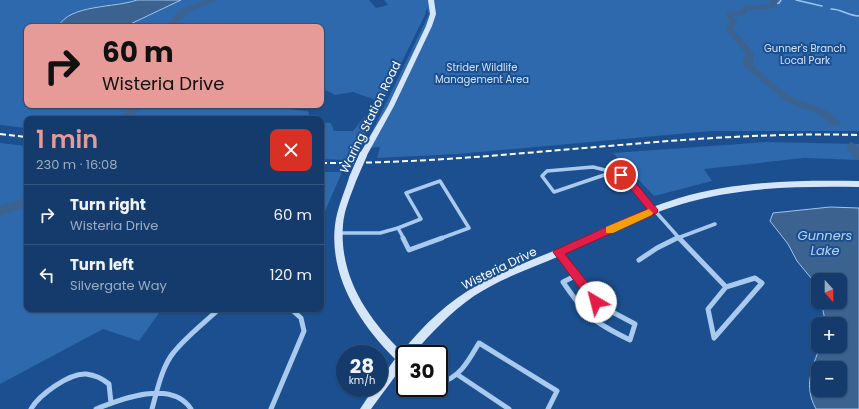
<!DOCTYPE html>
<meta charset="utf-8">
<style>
:root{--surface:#143b6b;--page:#214673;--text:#f1f3f6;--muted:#9dadc1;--line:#33557e;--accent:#e69b98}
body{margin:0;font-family:Poppins,sans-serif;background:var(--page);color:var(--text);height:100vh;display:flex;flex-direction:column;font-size:15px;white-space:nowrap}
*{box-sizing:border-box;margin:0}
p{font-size:13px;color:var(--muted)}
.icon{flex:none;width:22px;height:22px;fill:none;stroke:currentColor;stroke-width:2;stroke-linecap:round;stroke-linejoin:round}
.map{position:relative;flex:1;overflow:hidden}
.sheet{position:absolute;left:24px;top:116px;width:300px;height:196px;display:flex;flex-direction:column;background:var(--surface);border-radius:8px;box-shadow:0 1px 3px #0004,0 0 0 1px var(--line)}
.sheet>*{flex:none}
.hud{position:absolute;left:24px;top:24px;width:300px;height:84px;border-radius:8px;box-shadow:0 1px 3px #0004,0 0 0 1px var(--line);background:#e69b98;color:#111;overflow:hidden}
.needle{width:26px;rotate:159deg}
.buttons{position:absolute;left:811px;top:273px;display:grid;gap:8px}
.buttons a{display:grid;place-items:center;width:36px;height:36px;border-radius:8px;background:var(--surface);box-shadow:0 1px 3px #0004,0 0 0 1px var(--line);font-size:20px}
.speed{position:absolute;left:336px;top:345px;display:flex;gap:8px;font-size:20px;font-weight:700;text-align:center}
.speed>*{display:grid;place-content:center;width:52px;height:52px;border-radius:50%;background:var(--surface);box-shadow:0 1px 3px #0004,0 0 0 1px var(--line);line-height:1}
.speed small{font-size:10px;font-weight:400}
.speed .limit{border:2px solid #111;border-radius:6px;background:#fff;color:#111}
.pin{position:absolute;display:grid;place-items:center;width:34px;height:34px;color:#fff;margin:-17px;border:2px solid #fff;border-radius:50%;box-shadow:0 1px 4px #0007}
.me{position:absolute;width:44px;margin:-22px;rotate:323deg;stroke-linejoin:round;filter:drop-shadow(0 0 3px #0008)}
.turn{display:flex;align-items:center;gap:14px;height:84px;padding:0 12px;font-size:18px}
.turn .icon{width:52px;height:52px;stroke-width:2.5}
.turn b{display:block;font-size:28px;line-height:34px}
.round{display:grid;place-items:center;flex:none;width:42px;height:42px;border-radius:8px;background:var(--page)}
.summary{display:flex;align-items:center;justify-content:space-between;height:68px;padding:0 12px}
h1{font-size:24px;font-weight:600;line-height:30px;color:var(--accent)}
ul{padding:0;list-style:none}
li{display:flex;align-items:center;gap:12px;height:60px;padding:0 12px;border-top:1px solid var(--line)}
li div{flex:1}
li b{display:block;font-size:15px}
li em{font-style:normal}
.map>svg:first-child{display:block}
</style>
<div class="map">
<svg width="859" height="409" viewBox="0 0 859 409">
<rect width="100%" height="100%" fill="#1b4f8f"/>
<!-- green -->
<path fill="#2e69ad" d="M0,0H137C116,8 69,4 58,27H27V105H285L287,109L308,111L310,119H27V128L0,125Z
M181,0H369L376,8L388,5L384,0H859V131H711L457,154L377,158L380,147L364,148L429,14L427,8L425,15L382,102L353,92L335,95L321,88V27H124Z
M364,117L374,120L348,160L321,159V122L331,123L334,131H353Z
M766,142L859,144V160L804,158L704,169L712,181L654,196L613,153Z
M0,143L27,146V309H162L139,341L103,329L0,384Z
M321,172H342L325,211L321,212Z"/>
<!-- water -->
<path fill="#3c6290" stroke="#9cc4f0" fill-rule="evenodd" d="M137,0H181L124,27H58C69,4 116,8 137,0Z
M830,207L859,208V409H816C803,385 812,370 820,346H840V324H826L821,302H840V280H818V294L811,278L797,261L788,244L770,221L773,213ZM818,368H840V390H818Z"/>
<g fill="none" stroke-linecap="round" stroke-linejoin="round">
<!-- stream -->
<path stroke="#9cc4f0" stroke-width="1.5" d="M796,0L822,6
M774,4L779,3L781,0
M831,9C842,9 848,16 859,16"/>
<!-- river -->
<path fill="#3c6290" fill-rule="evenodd" d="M204,0H217L191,11L172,27H164L179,11Z
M770,0H778L776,8L748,10L745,15L734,16L738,21L733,29L755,54L753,59V65C766,76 780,91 794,98C810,106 830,107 840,123L839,125H831L822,116L787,102L743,66V59L746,54L725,29L730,21L726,16L728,12L740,11L743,6L769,4Z
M134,105H146L129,119H117Z
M851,142C859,145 859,152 859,160L855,159L846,146Z
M27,197V207L0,216V206Z"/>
<!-- street-far1 -->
<path stroke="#a9c9ee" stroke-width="3.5" d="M593,167L613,172L554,192L542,176L547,171Z
M613,172L631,184L680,239
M398,228L404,239
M398,228L421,219L406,193L440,181L469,228L439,239
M339,233H380L398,228
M675,239L715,224"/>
<!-- street -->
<path stroke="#a9c9ee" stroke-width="5" d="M403,238L409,250L442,238
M679,238L726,287
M558,253L575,276
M639,260L657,248L677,238
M575,276L601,306L635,324L630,340C593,322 586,316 563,282Z
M755,278L762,283L714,338L708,309L726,287Z
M458,375L509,409
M439,383C460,378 469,360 479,343L557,391L548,409
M31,409C39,395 69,373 86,374C94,375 103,379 109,384L111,403
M96,409C121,399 172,379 191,409
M152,409C157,391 162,366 174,352C187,336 204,323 219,309
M271,409L304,331L301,318L291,309"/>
<!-- secondary -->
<path fill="#d6e6fa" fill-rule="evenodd" d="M428,0H434L436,14L432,26L394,106L366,157H360L359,155L388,106L426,26L430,14Z
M353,175L357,178C352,193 344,209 343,225C339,276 367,318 402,352C423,325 449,301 479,284C503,270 530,261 556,250C597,232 636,211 679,198C737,181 799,180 859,181V187C799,186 739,187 682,204C640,216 601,237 562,255C532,268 501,278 474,296C451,312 431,333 413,354H405V363L371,409H360L374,388H379V381L395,359C360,324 329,277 335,225C337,209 344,193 349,178Z"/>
<!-- rail -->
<path stroke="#fff" stroke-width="2" stroke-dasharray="6 3" stroke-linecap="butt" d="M0,134L27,137
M321,163C501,164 679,130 859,135"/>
<!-- secondary-bridge -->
<path stroke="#d6e6fa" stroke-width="8" d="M353,178L363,155"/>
</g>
<!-- route -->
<path fill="#e11d48" stroke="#92132f" d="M621,172L635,182L658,210L657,213L565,254L600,298L601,302L600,305L596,307L592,305L553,252L555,250L647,209L629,187L617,175Z"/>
<!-- slow -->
<path fill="#f59e0b" d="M649,209L653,213L652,215L613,233H606V227Z"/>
<g text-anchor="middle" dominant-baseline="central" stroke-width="4" stroke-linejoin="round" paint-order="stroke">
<!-- far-park labels -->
<g font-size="10" fill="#cfe3fa" stroke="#1b4f8f">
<text x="805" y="48">Gunner's Branch<tspan x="805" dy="12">Local Park</tspan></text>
<text x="482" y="67">Strider Wildlife<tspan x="482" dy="12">Management Area</tspan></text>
</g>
<!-- street labels -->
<g font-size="12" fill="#fff" stroke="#1b4f8f">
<text transform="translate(370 117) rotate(-64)">Waring Station Road</text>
<text transform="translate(499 268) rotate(-26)">Wisteria Drive</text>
</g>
<!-- water labels -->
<g font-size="13" font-style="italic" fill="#b5d3f5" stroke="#1b4f8f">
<text x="825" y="235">Gunners<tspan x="825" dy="15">Lake</tspan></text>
</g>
</g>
</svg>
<div class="buttons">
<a><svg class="needle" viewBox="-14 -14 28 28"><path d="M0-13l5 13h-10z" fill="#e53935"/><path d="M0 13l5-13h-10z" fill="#9dadc1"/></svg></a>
<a>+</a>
<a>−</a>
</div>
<div class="speed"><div>28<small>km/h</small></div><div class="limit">30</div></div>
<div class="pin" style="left:621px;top:175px;background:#d93025"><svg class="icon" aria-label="arrive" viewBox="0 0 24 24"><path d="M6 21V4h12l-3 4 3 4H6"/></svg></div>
<svg class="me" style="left:596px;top:302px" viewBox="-20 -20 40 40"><circle r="19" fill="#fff"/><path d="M0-13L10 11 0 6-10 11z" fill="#e11d48"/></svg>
<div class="hud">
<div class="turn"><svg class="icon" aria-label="right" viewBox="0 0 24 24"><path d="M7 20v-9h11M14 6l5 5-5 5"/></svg><div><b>60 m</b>Wisteria Drive</div></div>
</div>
<section class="sheet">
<div class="summary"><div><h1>1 min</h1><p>230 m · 16:08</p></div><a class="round" style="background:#d93025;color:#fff"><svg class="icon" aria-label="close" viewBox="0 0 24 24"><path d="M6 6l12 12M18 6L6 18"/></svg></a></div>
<ul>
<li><svg class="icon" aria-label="right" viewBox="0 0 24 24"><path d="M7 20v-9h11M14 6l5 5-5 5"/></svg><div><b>Turn right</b><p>Wisteria Drive</p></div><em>60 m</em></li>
<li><svg class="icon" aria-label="left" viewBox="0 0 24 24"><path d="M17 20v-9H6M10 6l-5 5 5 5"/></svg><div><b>Turn left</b><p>Silvergate Way</p></div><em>120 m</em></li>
</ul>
</section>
</div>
